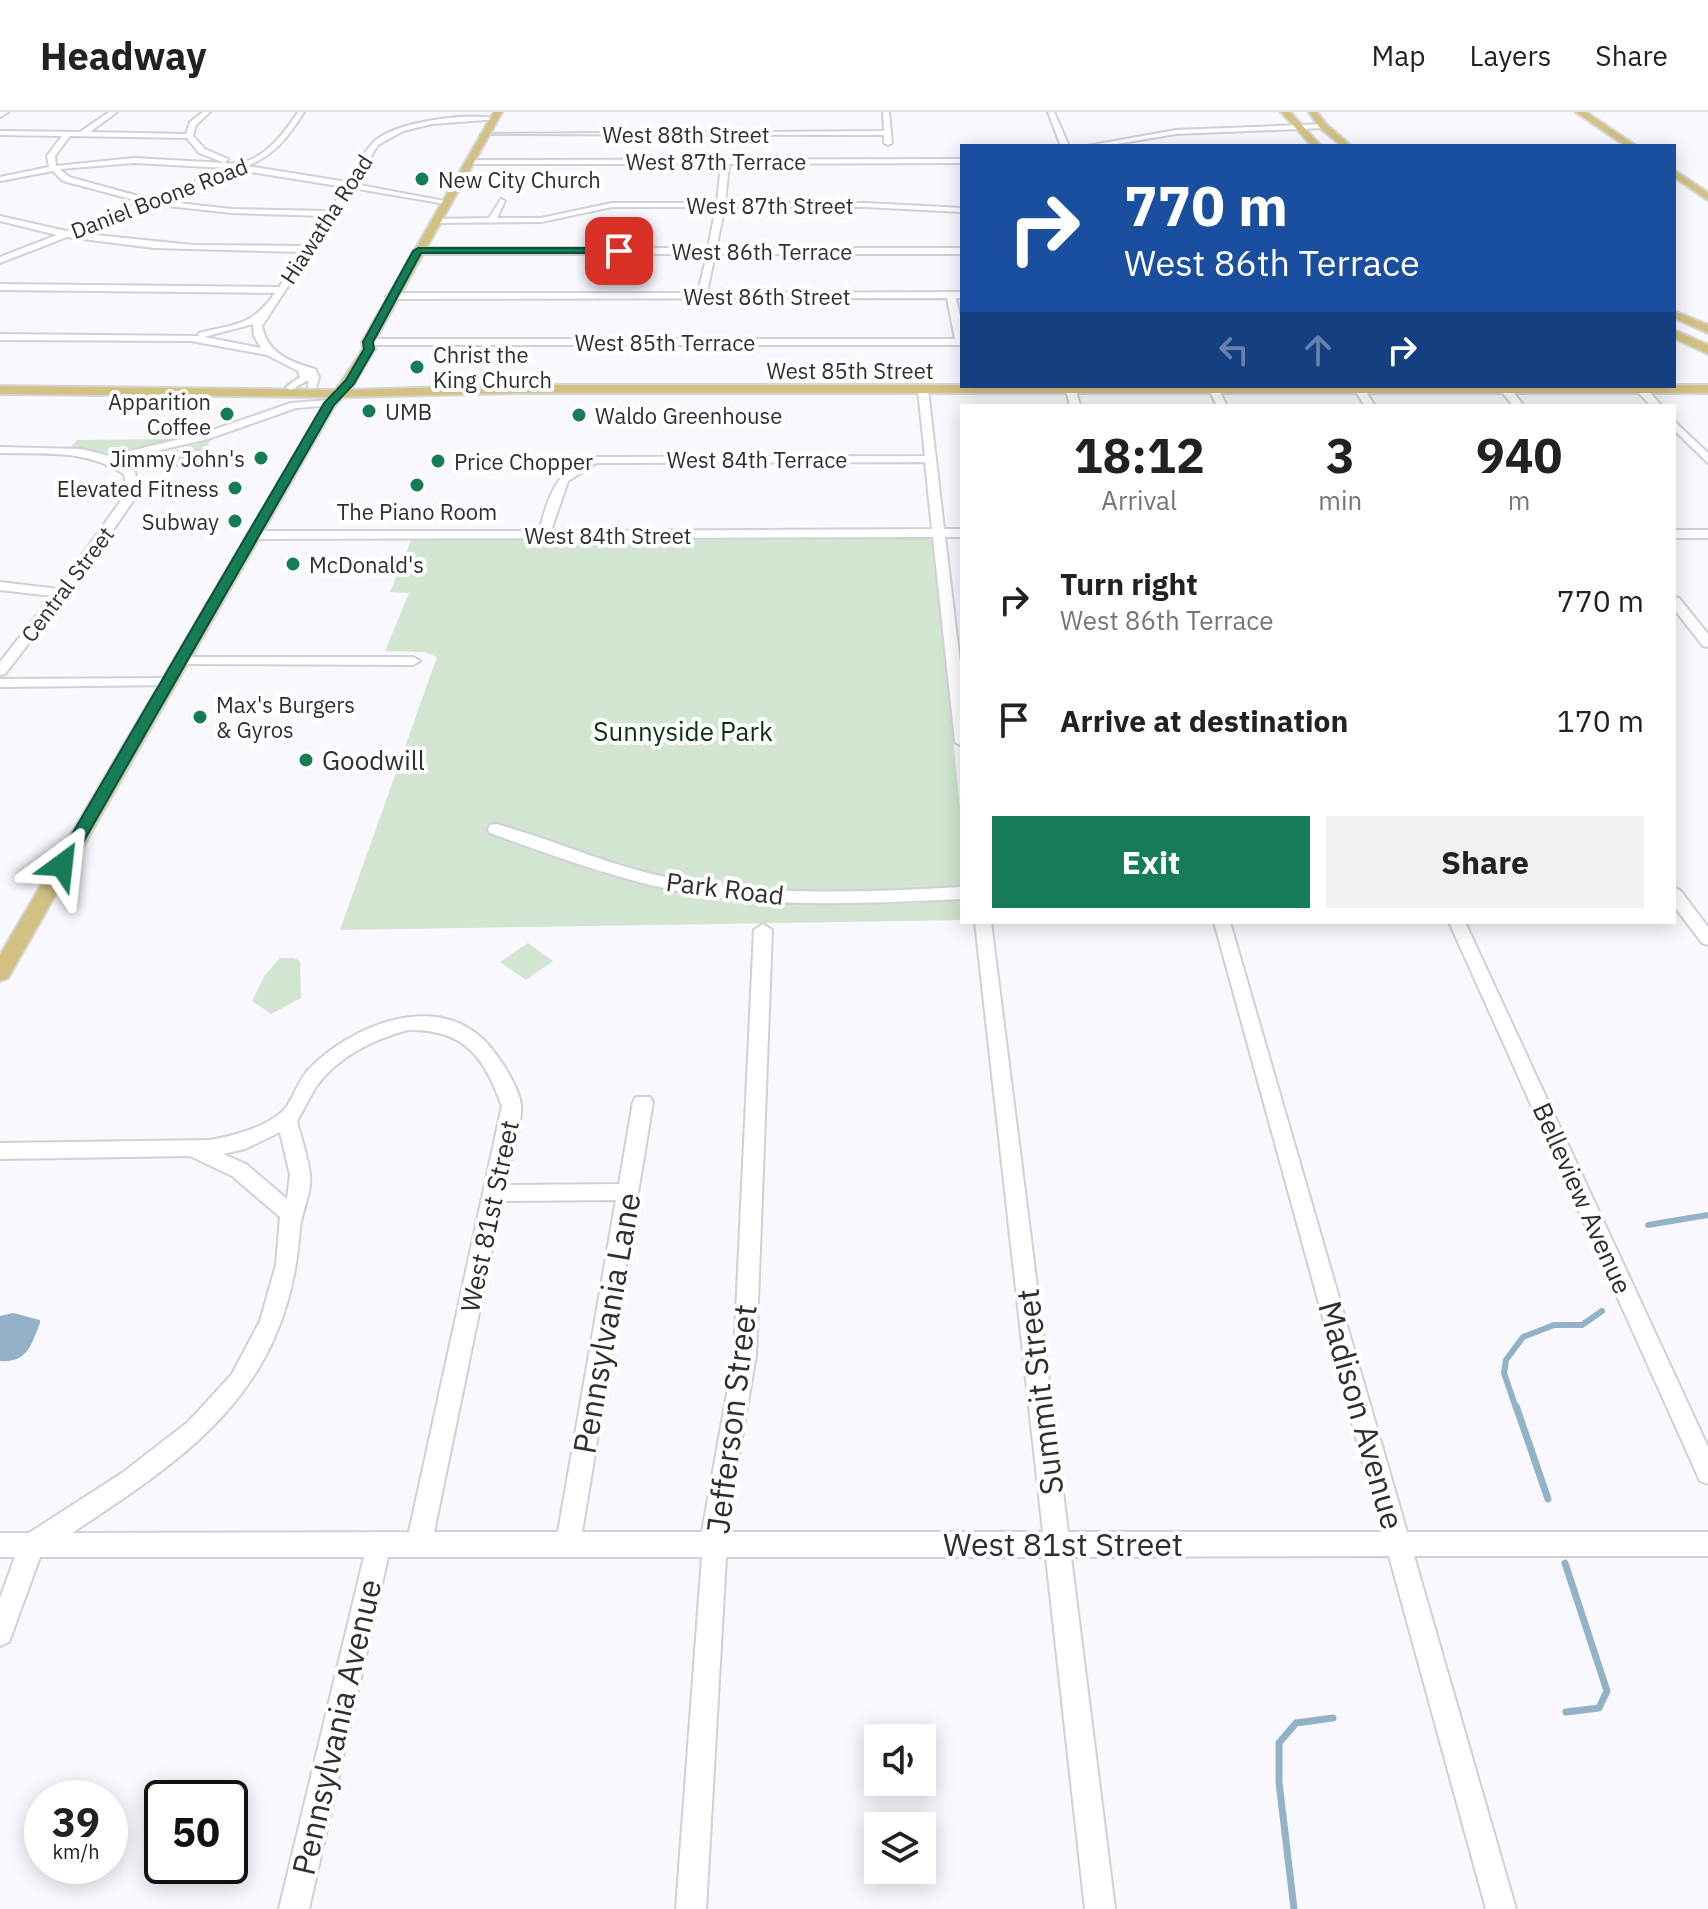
<!DOCTYPE html>
<style>
:root{--surface:#fff;--page:#f2f2f2;--text:#222;--muted:#767676;--line:#e0e0e0;--accent:#157c55}
body{margin:0;font-family:"IBM Plex Sans",sans-serif;background:var(--page);color:var(--text);height:100vh;display:flex;flex-direction:column;font-size:30px;white-space:nowrap}
*{box-sizing:border-box;margin:0}
p{font-size:26px;color:var(--muted)}
.icon{flex:none;width:44px;height:44px;fill:none;stroke:currentColor;stroke-width:2;stroke-linecap:round;stroke-linejoin:round}
.map{position:relative;flex:1;overflow:hidden}
.details{position:absolute;left:960px;top:292px;width:716px;height:520px;display:flex;flex-direction:column;background:var(--surface);border-radius:0px;box-shadow:0 4px 20px #0003}
.details>*{flex:none}
.top-card{position:absolute;left:960px;top:32px;width:716px;height:244px;border-radius:0px;box-shadow:0 4px 20px #0003;background:#1a4fa0;color:#fff;overflow:hidden}
.buttons{position:absolute;left:864px;top:1612px;display:grid;gap:16px}
.buttons a{display:grid;place-items:center;width:72px;height:72px;border-radius:0px;background:var(--surface);box-shadow:0 4px 20px #0003;font-size:40px}
.speed{position:absolute;left:24px;top:1668px;display:flex;gap:16px;font-size:40px;font-weight:700;text-align:center}
.speed>*{display:grid;place-content:center;width:104px;height:104px;border-radius:50%;background:var(--surface);box-shadow:0 4px 20px #0003;line-height:1}
.speed small{font-size:20px;font-weight:400}
.speed .limit{border:4px solid #111;border-radius:12px;background:#fff;color:#111}
.pin{position:absolute;display:grid;place-items:center;width:68px;height:68px;color:#fff;margin:-34px;border-radius:16px;box-shadow:0 4px 12px #0006}
.me{position:absolute;width:88px;margin:-44px;rotate:30deg;stroke-linejoin:round;filter:drop-shadow(0 0 6px #0008)}
.turn{display:flex;align-items:center;gap:28px;height:168px;padding:0 32px;font-size:36px}
.turn .icon{width:104px;height:104px;stroke-width:2.5}
.turn b{display:block;font-size:56px;line-height:68px}
.lanes{display:flex;align-items:center;height:76px;padding:0 32px;background:#0003;justify-content:center;gap:40px;direction:ltr}
.lanes .off{opacity:.35}
.eta{display:flex;justify-content:space-evenly;align-items:center;height:136px;text-align:center}
.eta b{font-size:48px;font-weight:800;line-height:56px}
.primary-button{display:flex;gap:16px;margin-top:auto;padding:16px 32px}
.primary-button a{flex:1;height:92px;border-radius:0px;background:var(--accent);color:#fff;font-size:32px;font-weight:800;line-height:92px;text-align:center}
.primary-button a+a{background:var(--page);color:var(--text)}
ul{padding:0;list-style:none}
li{display:flex;align-items:center;gap:24px;height:120px;padding:0 32px}
li div{flex:1}
li b{display:block;font-size:30px}
li em{font-style:normal}
header{display:flex;align-items:center;gap:48px;box-sizing:border-box;height:112px;padding:0 40px;background:var(--surface);border-bottom:2px solid var(--line)}
header strong{font-size:38px}
nav{display:flex;gap:44px;margin-inline-start:auto;font-size:28px}
.map>svg:first-child{display:block}
</style>
<header>
<strong>Headway</strong>
<nav><a>Map</a><a>Layers</a><a>Share</a></nav>
</header>
<div class="map">
<svg width="1708" height="1797" viewBox="0 0 1708 1797">
<rect width="100%" height="100%" fill="#f9f8fe"/>
<!-- green -->
<path fill="#d1e5d1" d="M180,327L116,342L70,336L77,328Z
M200,327H210L200,355H133L126,351L132,346L142,348L203,330Z
M925,425L933,429L962,716V808L340,818L437,545L424,540L385,539L409,481L390,480L412,426Z
M528,831L553,849L526,868L500,850Z
M280,846H294L300,849L301,886L271,902L252,889L265,863Z"/>
<!-- water -->
<path fill="#94b2c7" d="M13,1201L40,1208V1211C31,1233 28,1251 0,1249V1204Z"/>
<g fill="none" stroke-linecap="round" stroke-linejoin="round">
<!-- stream-far1 -->
<path stroke="#94b2c7" stroke-width="6" d="M1648,1113L1708,1103
M1516,1296L1504,1261L1506,1248L1523,1225L1554,1213H1582L1602,1199"/>
<!-- stream -->
<path stroke="#94b2c7" stroke-width="7" d="M1516,1294L1548,1387
M1565,1451L1607,1579L1599,1596L1566,1600
M1294,1797L1279,1670V1631L1296,1611L1333,1606"/>
<defs>
<path id="minor" d="M0,0H8L0,5Z
M109,0H117L90,20L186,22L190,10L203,0H210L196,13L193,24L205,37L228,47L225,51C258,56 282,25 298,0H304C289,24 275,43 247,54L347,70C356,57 364,38 376,28C399,9 470,0 498,7L432,12L403,19L378,33L354,72L450,90L446,92L352,76L262,214C267,241 290,250 315,257L319,265L316,276H308V268L291,278L286,275L300,265L298,259L267,243L191,229L0,228V222L198,224L199,221C236,212 252,214 275,181L0,178V172L279,175L304,140L154,136L67,125L0,151V145L57,123L0,109V104L66,119L142,90L63,69L53,59L0,69V65L49,55L47,44L62,24L0,23V19L80,20ZM70,24L187,26L199,41L225,51L134,46L56,54L55,44ZM134,51L228,56L149,87L69,65L60,57ZM238,58L345,75L329,99L232,97L159,89ZM150,92L232,101L326,104L307,134L193,133L76,121ZM253,212L254,224L261,236L204,225Z
M883,0H889L892,31L888,33L884,31V23L481,22L884,19Z
M1048,0H1054L1069,34H1061Z
M1326,12L1323,16L1176,22L1104,34H1087L1176,18Z
M962,47V51L729,52L725,91H865L962,96V100L865,95H725L716,136H962V142H715L707,181L962,180V186H956L962,213V233H368L363,230L368,227H955L947,186L391,187L386,184L391,181H698L707,142H418L414,139L418,136H708L716,95H612L541,110L435,111L431,109L435,107L489,106L501,87L505,89L497,106H541L612,91H717L721,52H466L469,48Z
M1359,274L1363,275L1375,294H1365L1354,277Z
M923,275L928,278L944,417H962V425H945L962,567V634L955,630L933,425L253,427L247,423L253,419H539C549,384 556,356 594,345L925,344L918,278ZM925,350L932,417L551,419L568,369L596,351Z
M1071,275L1076,278L1080,294H1070L1066,278Z
M1214,275L1218,276L1227,294H1217L1209,278Z
M1501,275H1509L1524,294H1513L1500,277Z
M1637,275H1645L1662,294H1651L1637,279Z
M330,288L335,291L334,293L296,296L208,327L118,348L135,360L139,380L87,456L5,562L0,563V550L52,484L0,478V470L58,477L127,380L124,362C86,337 43,342 0,341V335L81,337L109,344L201,322L291,291Z
M1674,309L1708,341V351L1674,318Z
M1674,418H1708V426H1674Z
M1674,485L1679,486L1708,522V535L1703,534L1674,497Z
M180,545H413L420,549L413,553L175,552V546Z
M168,566L173,567V573L0,575V567Z
M496,712C555,728 610,754 670,766C767,785 865,780 962,775V787C873,791 783,796 694,782C624,770 557,745 490,721L488,717L490,713Z
M1674,776L1680,778L1708,815V833L1702,831L1674,794Z
M975,810H991L1068,1420H1382L1214,810H1230L1407,1420H1708V1444H1414L1516,1797H1486L1389,1444L1071,1445L1115,1797H1085L1046,1445H726L706,1797H676L702,1445H388L309,1797H279L364,1445H40L9,1530L0,1534V1486L15,1445H0V1421H29L122,1361L188,1310L232,1262L260,1209L276,1153L280,1105L232,1064L190,1044L0,1047V1031L210,1028C233,1024 259,1017 278,1003C292,994 296,971 308,958C349,915 432,879 483,927C496,940 521,976 521,995C522,1014 510,1053 505,1073L619,1072L633,990L636,985H650L653,990L582,1420H702L734,1243L754,818L763,812L772,818L756,1243L726,1420H1043ZM408,918C465,917 484,945 502,994L409,1420L72,1421C195,1340 289,1276 300,1116C302,1098 312,1081 310,1063C308,1045 301,1026 297,1009C304,998 309,986 316,975C337,945 374,927 408,918ZM280,1020L290,1063L287,1087L246,1052L223,1042L245,1037ZM616,1088L558,1420H434L502,1089Z
M1449,810H1465L1708,1335V1372L1700,1369Z"/>
<path id="major" d="M494,0H502L374,230L375,237L350,278L520,273H1708V281H520L343,285L335,293L8,866L0,869V843L329,285L0,282V274L336,278L363,237L362,230Z
M1281,0H1290L1321,34H1312Z
M1309,0H1317L1326,12L1351,34H1342L1320,16Z
M1576,0H1586L1636,34H1626Z
M1674,58L1708,81V88L1674,65Z
M1674,199L1708,213V221L1674,206Z
M1674,218L1708,233V242L1674,226Z"/>
</defs>
<!-- minor casing -->
<use href="#minor" stroke="#d1d0d9" stroke-width="4"/>
<!-- major casing -->
<use href="#major" stroke="#d5d5d6" stroke-width="4"/>
<!-- minor -->
<use href="#minor" fill="#fff" fill-rule="evenodd"/>
<!-- major -->
<use href="#major" fill="#d2c182" fill-rule="evenodd"/>
</g>
<!-- route -->
<path fill="#157c55" stroke="#0e5137" stroke-width="2" d="M418,136H619L623,139L619,141H421L373,230L374,237L354,272L334,293L70,753L62,758L56,757L54,753L324,291L346,268L364,237L363,230L413,139Z"/>
<!-- markers -->
<g fill="#157c55" stroke="#fff" stroke-width="3">
<circle cx="422" cy="67" r="8"/>
<circle cx="417" cy="255" r="8"/>
<circle cx="369" cy="299" r="8"/>
<circle cx="227" cy="302" r="8"/>
<circle cx="579" cy="303" r="8"/>
<circle cx="261" cy="346" r="8"/>
<circle cx="438" cy="349" r="8"/>
<circle cx="417" cy="373" r="8"/>
<circle cx="235" cy="376" r="8"/>
<circle cx="235" cy="409" r="8"/>
<circle cx="293" cy="452" r="8"/>
<circle cx="200" cy="605" r="8"/>
<circle cx="306" cy="648" r="8"/>
</g>
<g text-anchor="middle" dominant-baseline="central" stroke-width="8" stroke-linejoin="round" paint-order="stroke">
<!-- far-street labels -->
<g font-size="22" fill="#2f2f32" stroke="#fff">
<text x="686" y="22">West 88th Street</text>
<text x="716" y="49">West 87th Terrace</text>
<text transform="translate(159 86) rotate(-21)">Daniel Boone Road</text>
<text x="770" y="93">West 87th Street</text>
<text transform="translate(326 107) rotate(-57)">Hiawatha Road</text>
<text x="762" y="139">West 86th Terrace</text>
<text x="767" y="184">West 86th Street</text>
<text x="665" y="230">West 85th Terrace</text>
<text x="850" y="258">West 85th Street</text>
<text x="757" y="347">West 84th Terrace</text>
<text x="608" y="423">West 84th Street</text>
<text transform="translate(67 472) rotate(-53)">Central Street</text>
</g>
<!-- far-poi labels -->
<g font-size="22" fill="#2f2f32" stroke="#fff" text-anchor="start">
<text x="438" y="67">New City Church</text>
<text x="433" y="242">Christ the<tspan x="433" dy="25">King Church</tspan></text>
<text x="211" y="289" text-anchor="end">Apparition<tspan x="211" dy="25">Coffee</tspan></text>
<text x="385" y="299">UMB</text>
<text x="595" y="303">Waldo Greenhouse</text>
<text x="245" y="346" text-anchor="end">Jimmy John's</text>
<text x="454" y="349">Price Chopper</text>
<text x="219" y="376" text-anchor="end">Elevated Fitness</text>
<text x="417" y="399" text-anchor="middle">The Piano Room</text>
<text x="219" y="409" text-anchor="end">Subway</text>
<text x="309" y="452">McDonald's</text>
<text x="216" y="592">Max's Burgers<tspan x="216" dy="25">&amp; Gyros</tspan></text>
</g>
<!-- park labels -->
<g font-size="26" fill="#0b320e" stroke="#fff">
<text x="683" y="619">Sunnyside Park</text>
</g>
<!-- poi labels -->
<g font-size="26" fill="#2f2f32" stroke="#fff" text-anchor="start">
<text x="322" y="648">Goodwill</text>
</g>
<!-- street labels -->
<g font-size="26" fill="#2f2f32" stroke="#fff">
<text transform="translate(725 776) rotate(7)">Park Road</text>
<text transform="translate(1583 1086) rotate(66)">Belleview Avenue</text>
<text transform="translate(489 1104) rotate(-78)">West 81st Street</text>
</g>
<!-- near-street labels -->
<g font-size="32" fill="#2f2f32" stroke="#fff">
<text transform="translate(606 1211) rotate(-80)">Pennsylvania Lane</text>
<text transform="translate(1039 1280) rotate(-97)">Summit Street</text>
<text transform="translate(1362 1303) rotate(74)">Madison Avenue</text>
<text transform="translate(731 1307) rotate(-83)">Jefferson Street</text>
<text x="1063" y="1432">West 81st Street</text>
<text transform="translate(336 1615) rotate(-77)">Pennsylvania Avenue</text>
</g>
</g>
</svg>
<div class="buttons">
<a><svg class="icon" aria-label="sound" viewBox="0 0 24 24"><path d="M4 9h4l5-4v14l-5-4H4zM17 9q2 3 0 6"/></svg></a>
<a><svg class="icon" aria-label="layers" viewBox="0 0 24 24"><path d="M12 4l9 5-9 5-9-5zM3 14l9 5 9-5"/></svg></a>
</div>
<div class="speed"><div>39<small>km/h</small></div><div class="limit">50</div></div>
<div class="pin" style="left:619px;top:139px;background:#d93025"><svg class="icon" aria-label="arrive" viewBox="0 0 24 24"><path d="M6 21V4h12l-3 4 3 4H6"/></svg></div>
<svg class="me" style="left:62px;top:753px" viewBox="-20 -20 40 40"><path d="M0-17L14 15 0 8-14 15z" fill="#157c55" stroke="#fff" stroke-width="4"/></svg>
<div class="top-card">
<div class="turn"><svg class="icon" aria-label="right" viewBox="0 0 24 24"><path d="M7 20v-9h11M14 6l5 5-5 5"/></svg><div><b>770 m</b>West 86th Terrace</div></div>
<div class="lanes"><svg class="icon off" aria-label="left" viewBox="0 0 24 24"><path d="M17 20v-9H6M10 6l-5 5 5 5"/></svg><svg class="icon off" aria-label="ahead" viewBox="0 0 24 24"><path d="M12 20V5M6 11l6-6 6 6"/></svg><svg class="icon" aria-label="right" viewBox="0 0 24 24"><path d="M7 20v-9h11M14 6l5 5-5 5"/></svg></div>
</div>
<section class="details">
<div class="eta">
<div><b>18:12</b><p>Arrival</p></div>
<div><b>3</b><p>min</p></div>
<div><b>940</b><p>m</p></div>
</div>
<ul>
<li><svg class="icon" aria-label="right" viewBox="0 0 24 24"><path d="M7 20v-9h11M14 6l5 5-5 5"/></svg><div><b>Turn right</b><p>West 86th Terrace</p></div><em>770 m</em></li>
<li><svg class="icon" aria-label="arrive" viewBox="0 0 24 24"><path d="M6 21V4h12l-3 4 3 4H6"/></svg><div><b>Arrive at destination</b></div><em>170 m</em></li>
</ul>
<div class="primary-button"><a>Exit</a><a>Share</a></div>
</section>
</div>
